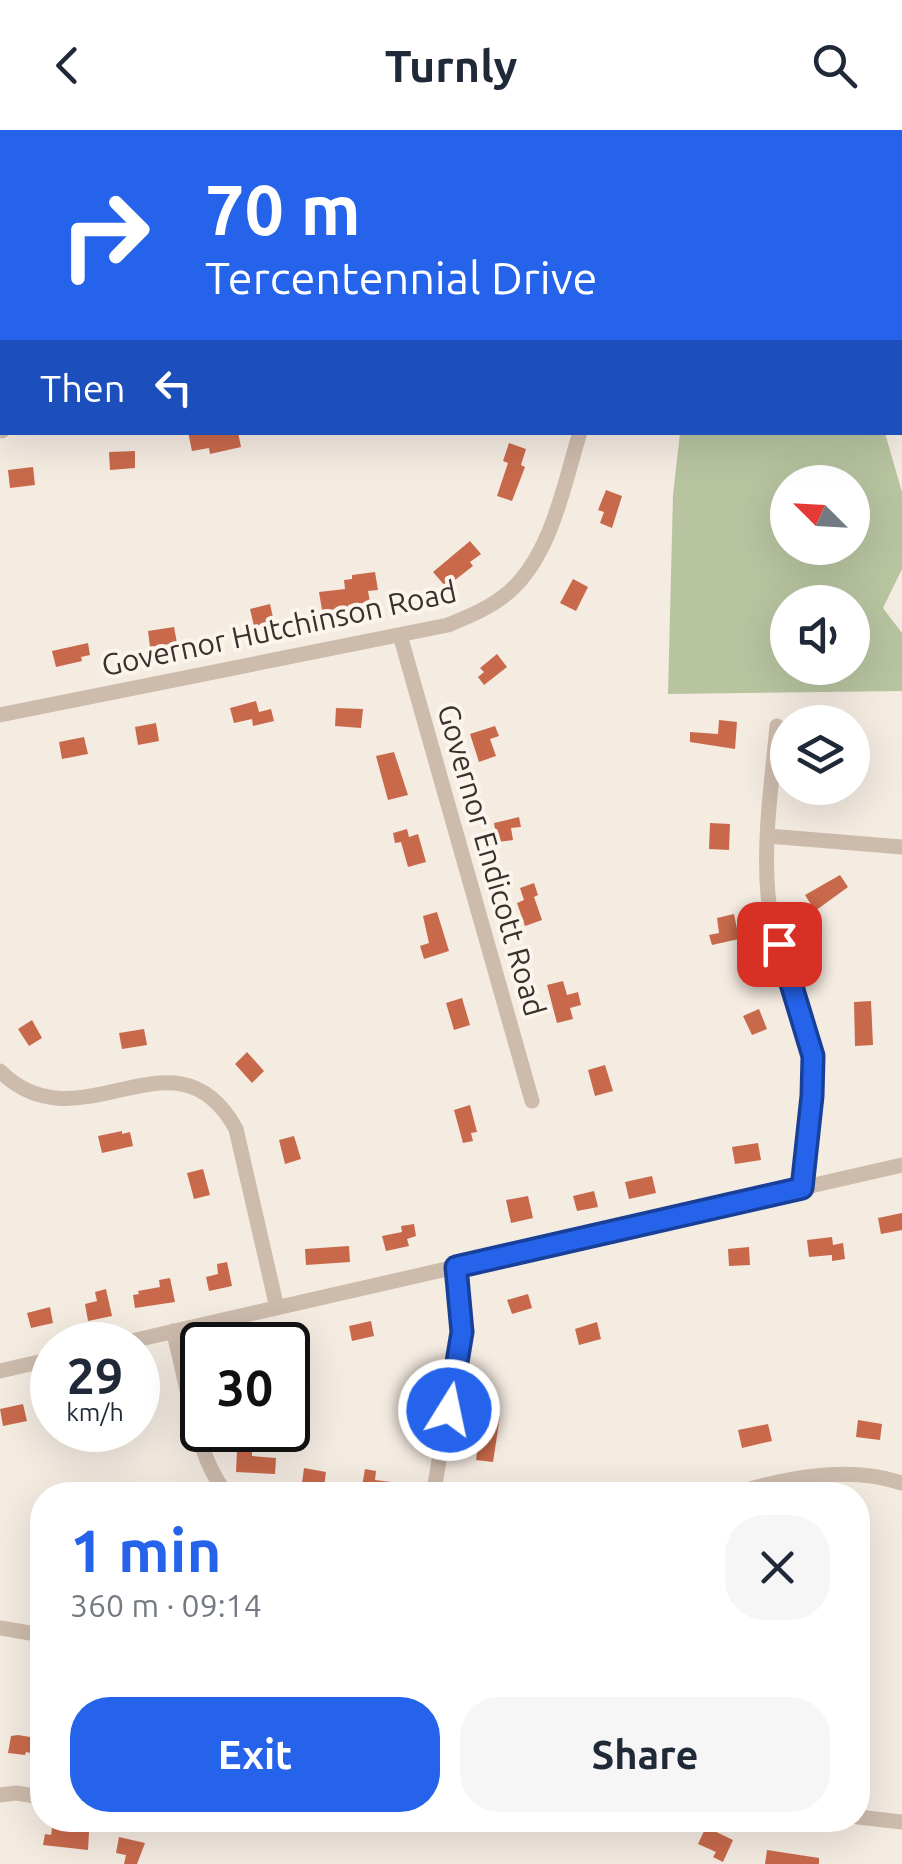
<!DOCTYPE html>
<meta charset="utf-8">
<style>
:root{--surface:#fff;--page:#f6f6f7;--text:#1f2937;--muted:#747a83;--accent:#2563eb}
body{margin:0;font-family:Ubuntu,sans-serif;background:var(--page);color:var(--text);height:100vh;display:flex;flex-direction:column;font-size:38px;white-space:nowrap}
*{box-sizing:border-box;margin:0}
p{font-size:32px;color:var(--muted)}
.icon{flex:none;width:55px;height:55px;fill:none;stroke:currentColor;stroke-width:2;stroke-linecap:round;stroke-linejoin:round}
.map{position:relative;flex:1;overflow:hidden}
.side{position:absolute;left:30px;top:1352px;width:840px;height:350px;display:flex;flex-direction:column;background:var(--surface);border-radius:40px;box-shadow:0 10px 40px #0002}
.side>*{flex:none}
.hud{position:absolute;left:0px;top:0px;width:902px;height:305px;box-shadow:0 10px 40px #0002;background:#2563eb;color:#fff;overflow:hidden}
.needle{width:65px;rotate:294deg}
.fabs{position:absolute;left:770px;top:335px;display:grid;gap:20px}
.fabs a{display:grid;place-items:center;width:100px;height:100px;border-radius:50%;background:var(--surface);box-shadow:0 10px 40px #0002;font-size:50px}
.speed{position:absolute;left:30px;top:1192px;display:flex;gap:20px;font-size:50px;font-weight:700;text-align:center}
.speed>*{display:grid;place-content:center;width:130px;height:130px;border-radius:50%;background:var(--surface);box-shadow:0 10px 40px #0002;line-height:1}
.speed small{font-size:25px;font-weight:400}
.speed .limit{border:5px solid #111;border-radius:15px;background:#fff;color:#111}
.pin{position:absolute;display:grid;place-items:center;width:85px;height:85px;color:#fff;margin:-42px;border-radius:20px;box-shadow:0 5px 15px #0006}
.me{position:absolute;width:110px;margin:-55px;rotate:10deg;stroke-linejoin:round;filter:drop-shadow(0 0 8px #0008)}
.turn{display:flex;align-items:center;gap:35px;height:210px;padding:0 40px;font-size:45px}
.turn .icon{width:130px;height:130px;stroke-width:2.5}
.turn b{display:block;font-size:70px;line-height:85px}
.then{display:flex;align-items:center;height:95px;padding:0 40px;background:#0003;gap:20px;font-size:38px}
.round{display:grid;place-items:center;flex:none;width:105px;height:105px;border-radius:40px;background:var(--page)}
.overview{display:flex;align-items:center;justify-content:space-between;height:170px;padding:0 40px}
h1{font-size:60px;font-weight:600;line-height:75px;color:var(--accent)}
.primary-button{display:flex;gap:20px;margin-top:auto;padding:20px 40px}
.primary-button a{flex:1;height:115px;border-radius:40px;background:var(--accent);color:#fff;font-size:40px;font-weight:600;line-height:115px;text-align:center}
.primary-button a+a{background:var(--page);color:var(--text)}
header{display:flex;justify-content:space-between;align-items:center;height:130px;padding:0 40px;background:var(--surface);font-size:45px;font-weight:600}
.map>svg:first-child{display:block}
</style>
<header><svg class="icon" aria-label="back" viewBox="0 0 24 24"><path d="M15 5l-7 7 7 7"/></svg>Turnly<svg class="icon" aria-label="search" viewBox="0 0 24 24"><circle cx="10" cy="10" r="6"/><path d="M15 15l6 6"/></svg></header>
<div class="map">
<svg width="902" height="1734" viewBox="0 0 902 1734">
<rect width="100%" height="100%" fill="#f4ebe1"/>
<!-- green -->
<path fill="#b8c4a0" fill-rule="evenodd" d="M680,303H885L902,362V439L883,478L902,503V561L668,564L673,365ZM788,352H852V418H788ZM788,472H852V538H788Z"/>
<!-- building -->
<path fill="#c8694b" d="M188,302H238L241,317L210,324L209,318L192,321Z
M509,313L526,319L521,335L525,337L512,371L497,366L508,333L503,331Z
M135,321V338L110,340L109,322Z
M33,337L35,355L10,358L8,340Z
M606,360L622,366L612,398L600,393L604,382L598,380Z
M470,411L481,424L470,432L473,436L446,457L433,442Z
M375,442L378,460L368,461L370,472L348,475L349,479L322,480L319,462L345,459L344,450L352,449V445Z
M573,449L588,457L576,481L560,473Z
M270,474L274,492L254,496L250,479Z
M174,497L177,513L150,517L148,501Z
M88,513L90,525L81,527L82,531L56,537L52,521Z
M497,524L507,537L484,555L478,547L484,542L480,538Z
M256,571L259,582L271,579L274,591L253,596L252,589L234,593L230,578Z
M336,578L363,579L361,598L335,596Z
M719,590L737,592L735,619L690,612V602L718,604Z
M156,593L159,611L138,615L135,597Z
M495,596L499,606L490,609L496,626L479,632L470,604Z
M84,607L88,624L62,629L59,612Z
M394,622L408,665L388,670L376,626Z
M519,687L521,697L511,698L513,710L497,712L494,693Z
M710,693L730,694L729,720L709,719Z
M407,699L409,707L418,704L426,732L408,737L401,712L395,713L393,703Z
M840,745L848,757L815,781L805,765Z
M534,753L538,765L534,767L542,790L525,796L517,773L524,770L520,758Z
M437,782L449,821L424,829L420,816L429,813L423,786Z
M734,784L739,809L712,815L709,805L719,803L717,788Z
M563,851L567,865L578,862L581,875L570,878L573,889L557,893L547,855Z
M462,868L470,895L454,900L446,873Z
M871,871L873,915L855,916L854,872Z
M759,879L767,899L752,905L743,886Z
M32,890L42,908L29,916L18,899Z
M144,899L147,915L122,919L119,903Z
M247,922L264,941L252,953L235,934Z
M605,935L613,961L595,966L588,940Z
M470,975L477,1002L471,1003L473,1011L463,1013L454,980Z
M122,1001V1004L130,1002L133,1016L102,1023L98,1006Z
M294,1006L301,1029L285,1034L279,1010Z
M758,1013L761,1030L735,1034L732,1017Z
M203,1039L210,1065L194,1069L187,1043Z
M652,1046L656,1063L629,1069L625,1052Z
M594,1061L598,1077L577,1081L573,1066Z
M528,1066L533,1088L511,1093L506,1070Z
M902,1083V1100L881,1104L878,1088Z
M414,1094L416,1106L407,1109L409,1116L386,1121L382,1106L402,1102L401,1096Z
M832,1107L833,1115L843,1113L845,1129L832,1131V1125L809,1127L807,1110Z
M349,1116L350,1132L306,1135L305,1119Z
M749,1117L750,1135L729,1136L728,1119Z
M227,1132L232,1156L209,1161L206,1147L218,1144L217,1134Z
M170,1148L175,1172L135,1178L133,1165L139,1164L138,1161L160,1157L159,1150Z
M106,1159L112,1186L88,1191L85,1174L97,1171L95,1162Z
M528,1164L532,1178L512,1184L507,1170Z
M50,1177L53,1193L31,1198L27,1183Z
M371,1191L374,1206L352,1211L349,1196Z
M597,1192L601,1209L579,1215L575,1199Z
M23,1274L27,1291L3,1296L0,1279Z
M483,1284L500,1286L493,1332L476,1330Z
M858,1290L882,1294L880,1310L856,1307Z
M768,1294L772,1311L742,1318L738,1300Z
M237,1320H252V1326L276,1328L275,1344L236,1342Z
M304,1338L326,1342L324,1357L302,1353Z
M365,1339L376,1341L375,1350L399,1353L397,1365L361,1362Z
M18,1605L42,1609V1620L36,1619L35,1624L26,1622L25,1625L8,1623L11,1606Z
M706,1697L733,1710L723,1732L713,1727L716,1722L698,1714Z
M52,1698L89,1702L88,1720L43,1715L45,1704L51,1705Z
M119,1707L145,1713L137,1734H124L126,1725L116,1723Z
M767,1720L819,1728V1734H765Z"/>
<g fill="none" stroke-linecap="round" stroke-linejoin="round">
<!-- minor -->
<path stroke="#cdbbac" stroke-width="15" d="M633,0V2
M67,2L79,0
M0,16H2
M0,301H2
M400,505L532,971
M0,585L448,495C470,486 492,477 510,461C552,423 564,354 580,302
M777,596C772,651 763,709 768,765C773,819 803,867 812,920C820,964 807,1014 802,1058
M768,706L902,717
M0,941C80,1021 176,889 236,999L277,1178
M173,1201C187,1249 195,1329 228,1365
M114,1215L902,1035
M0,1241L52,1229
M433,1365L462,1202L456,1137
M729,1365C784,1348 846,1335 902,1353
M0,1498L42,1505
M0,1665L16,1663L42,1667
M858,1687L902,1692"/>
</g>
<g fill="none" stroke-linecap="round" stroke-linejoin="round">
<defs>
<path id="route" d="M449,1280L462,1202L456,1137L802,1058L812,966L813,926L779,814"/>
</defs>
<!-- route casing -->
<use href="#route" stroke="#184099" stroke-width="25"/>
<!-- route -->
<use href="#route" stroke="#2563eb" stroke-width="18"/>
</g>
<g text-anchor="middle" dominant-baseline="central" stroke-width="8" stroke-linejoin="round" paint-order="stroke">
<!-- street labels -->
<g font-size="30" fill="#3b302b" stroke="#fbf5ee">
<text transform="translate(279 498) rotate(-12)">Governor Hutchinson Road</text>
<text transform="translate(492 730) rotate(74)">Governor Endicott Road</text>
</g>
</g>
</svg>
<div class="fabs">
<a><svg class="needle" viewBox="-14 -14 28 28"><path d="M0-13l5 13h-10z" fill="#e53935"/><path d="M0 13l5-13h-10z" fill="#747a83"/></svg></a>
<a><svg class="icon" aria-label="sound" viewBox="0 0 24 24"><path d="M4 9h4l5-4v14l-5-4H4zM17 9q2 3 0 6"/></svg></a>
<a><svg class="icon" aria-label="layers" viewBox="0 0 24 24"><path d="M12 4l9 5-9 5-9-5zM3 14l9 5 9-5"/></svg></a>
</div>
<div class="speed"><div>29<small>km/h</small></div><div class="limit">30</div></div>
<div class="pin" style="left:779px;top:814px;background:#d93025"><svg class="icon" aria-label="arrive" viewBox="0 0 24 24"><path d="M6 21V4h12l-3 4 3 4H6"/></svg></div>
<svg class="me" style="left:449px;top:1280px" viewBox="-20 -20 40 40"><circle r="17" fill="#2563eb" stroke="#fff" stroke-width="3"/><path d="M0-11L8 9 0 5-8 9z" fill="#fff"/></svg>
<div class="hud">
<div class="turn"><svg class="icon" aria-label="right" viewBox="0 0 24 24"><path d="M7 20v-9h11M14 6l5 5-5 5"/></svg><div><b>70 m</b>Tercentennial Drive</div></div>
<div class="then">Then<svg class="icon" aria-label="left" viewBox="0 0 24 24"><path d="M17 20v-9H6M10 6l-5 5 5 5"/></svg></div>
</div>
<section class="side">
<div class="overview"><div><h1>1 min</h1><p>360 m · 09:14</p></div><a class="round"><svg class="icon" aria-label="close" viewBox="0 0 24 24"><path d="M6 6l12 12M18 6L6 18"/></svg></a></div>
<div class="primary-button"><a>Exit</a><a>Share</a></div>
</section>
</div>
